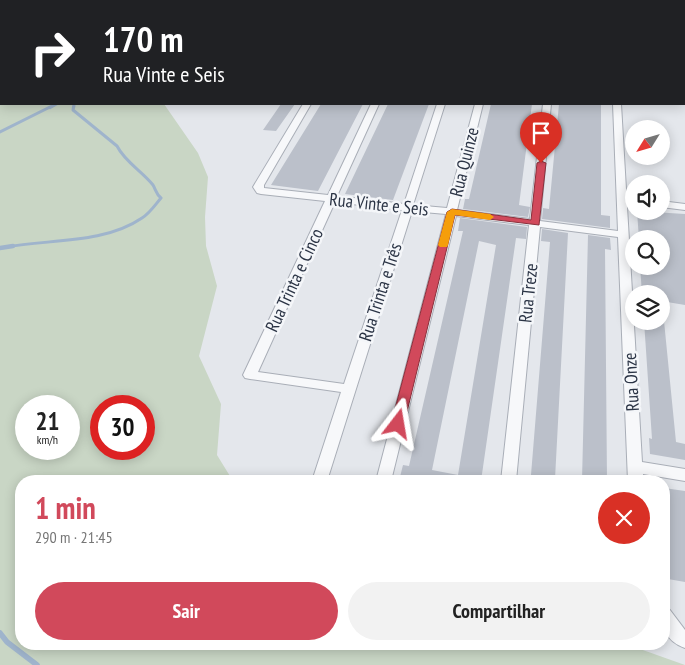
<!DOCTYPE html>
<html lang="pt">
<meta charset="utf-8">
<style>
:root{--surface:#fff;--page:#f2f2f2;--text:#222;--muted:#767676;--accent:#d1495b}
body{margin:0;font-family:"PT Sans Narrow",sans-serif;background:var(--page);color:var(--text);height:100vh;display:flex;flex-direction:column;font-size:19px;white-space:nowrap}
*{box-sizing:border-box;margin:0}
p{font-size:16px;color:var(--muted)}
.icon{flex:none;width:28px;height:28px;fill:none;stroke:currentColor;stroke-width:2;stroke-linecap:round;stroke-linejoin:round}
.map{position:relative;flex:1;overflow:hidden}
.sheet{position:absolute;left:15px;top:475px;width:655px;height:175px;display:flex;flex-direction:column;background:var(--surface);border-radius:20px;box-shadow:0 2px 12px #0003}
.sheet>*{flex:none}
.top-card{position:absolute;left:0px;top:0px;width:685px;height:105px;box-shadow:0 2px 12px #0003;background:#202124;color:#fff;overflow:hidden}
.needle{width:32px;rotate:233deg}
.tools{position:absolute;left:625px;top:120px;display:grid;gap:10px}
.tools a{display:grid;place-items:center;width:45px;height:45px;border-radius:50%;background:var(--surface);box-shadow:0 2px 12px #0003;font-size:25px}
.speed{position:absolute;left:15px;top:395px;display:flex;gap:10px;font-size:25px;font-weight:700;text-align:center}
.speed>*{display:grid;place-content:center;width:65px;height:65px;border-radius:50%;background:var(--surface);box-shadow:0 2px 12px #0003;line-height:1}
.speed small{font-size:12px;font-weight:400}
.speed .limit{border:8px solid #d22;background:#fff;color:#111}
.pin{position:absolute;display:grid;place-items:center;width:42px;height:42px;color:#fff;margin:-51px -21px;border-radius:50% 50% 50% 0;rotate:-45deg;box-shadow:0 0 5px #0007}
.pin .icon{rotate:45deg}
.me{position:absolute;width:55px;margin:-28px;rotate:14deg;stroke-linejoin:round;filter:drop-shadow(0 0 4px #0008)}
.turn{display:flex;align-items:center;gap:18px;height:105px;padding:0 20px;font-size:22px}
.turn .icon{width:65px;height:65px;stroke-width:2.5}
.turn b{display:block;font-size:35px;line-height:42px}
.round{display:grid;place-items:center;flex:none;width:52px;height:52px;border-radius:26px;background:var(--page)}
.overview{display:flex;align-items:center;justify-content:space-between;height:85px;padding:0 20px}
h1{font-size:30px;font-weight:700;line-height:38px;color:var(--accent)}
.button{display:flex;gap:10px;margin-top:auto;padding:10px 20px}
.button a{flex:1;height:58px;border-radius:30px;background:var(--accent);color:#fff;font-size:20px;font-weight:700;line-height:58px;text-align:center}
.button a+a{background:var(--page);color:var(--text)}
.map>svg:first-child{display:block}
</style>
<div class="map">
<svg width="685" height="665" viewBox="0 0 685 665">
<rect width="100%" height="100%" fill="#e4e7ec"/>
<!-- green -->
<path fill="#c9d6c5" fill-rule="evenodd" d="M0,0H255L1,1V104H164L198,153L208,177L205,217L206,246L217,286L199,356L221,404L217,455L233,481H21V644H626L685,665H0ZM26,406H69V449H26ZM144,406V449H101V406Z"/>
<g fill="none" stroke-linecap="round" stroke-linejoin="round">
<!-- stream-far3 -->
<path stroke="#9fb4cc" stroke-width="2.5" d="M50,108L57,104
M73,108L74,104"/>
<!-- stream-far2 -->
<path stroke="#9fb4cc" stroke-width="3" d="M0,132L52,106
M6,247C50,239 104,244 142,218C150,213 155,205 161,198C156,194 156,190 153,185C142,171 125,162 117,146L73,110L74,106"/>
<!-- stream-far1 -->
<path stroke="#9fb4cc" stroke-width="4.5" d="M0,248L13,246"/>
<!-- stream -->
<path stroke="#9fb4cc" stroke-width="5.5" d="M0,633L7,642L37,665"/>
</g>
<!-- building -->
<path fill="#bbc0ca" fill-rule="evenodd" d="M281,104H295L276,131L263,130Z
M321,104H363L318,191L271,185Z
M388,104H429L393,200L345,194Z
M491,104H532L519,205L530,207L528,217L463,209L465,199H469Z
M559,104H601V215L610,216V228L542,219L543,208L549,209Z
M637,211L685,214V305L661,301V294H642L640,266H661V239H639Z
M460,218L527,227L526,239L516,238L481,481H399L403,465L409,466L463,231H458ZM479,241L496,245L458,475L432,470Z
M542,229L568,233L555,479L531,475L550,242L541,241Z
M588,235L610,238L611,250L605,249L607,481H582Z
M644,321H664L676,442L685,444V460L650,454L649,438L652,439Z
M664,488L685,491V582L668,579L664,517Z"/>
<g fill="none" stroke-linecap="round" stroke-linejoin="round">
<defs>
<path id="street" d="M554,0H560V1H554Z
M609,0H615V1H609Z
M661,0H667V1H661Z
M684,73H685V77H684Z
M684,93H685V104H682H684Z
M303,104H311L264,185V188L328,195L371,104H379L337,196L404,204L437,104H445L413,205L447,208L475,104H483L457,210L530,219L543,104H551L540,221L618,231L613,104H621L642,462L685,469V481L643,474V481H628L618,237L540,227L516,481H501L529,225L456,216L391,481H376L446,214L412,211L327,481H312L341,392L250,379L245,378L243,375L325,201L261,194L257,193L253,187ZM335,202L402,210L344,384L258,372Z
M661,201L685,204V210L661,207Z
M664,608L670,610L685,630V648C664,640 663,628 664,608Z"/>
</defs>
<!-- street casing -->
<use href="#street" stroke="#a9aeb7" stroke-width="2"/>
<!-- street -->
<use href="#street" fill="#f7f8fa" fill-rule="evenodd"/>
</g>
<!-- route -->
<path fill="#d1495b" stroke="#882f3b" d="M541,161L546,163L539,225L455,215L404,424L402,427H393L391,424L447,212L452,209L531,220L537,163Z"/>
<!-- slow -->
<path fill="#f59e0b" d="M452,209L490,214L494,217L490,220L455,215L448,245L447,247H440L438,245L447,212Z"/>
<g text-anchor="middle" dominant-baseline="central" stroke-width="5" stroke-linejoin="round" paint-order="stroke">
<!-- street labels -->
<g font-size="18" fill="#2b3445" stroke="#f4f6f9">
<text transform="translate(464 162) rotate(-76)">Rua Quinze</text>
<text transform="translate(379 204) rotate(6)">Rua Vinte e Seis</text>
<text transform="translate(294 280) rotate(-65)">Rua Trinta e Cinco</text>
<text transform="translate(380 292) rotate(-72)">Rua Trinta e Três</text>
<text transform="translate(528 293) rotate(-84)">Rua Treze</text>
<text transform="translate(631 382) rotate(-93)">Rua Onze</text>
</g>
</g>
</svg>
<div class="tools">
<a><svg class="needle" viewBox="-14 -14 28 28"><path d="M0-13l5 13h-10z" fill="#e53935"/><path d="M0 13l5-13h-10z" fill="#767676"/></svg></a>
<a><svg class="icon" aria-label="sound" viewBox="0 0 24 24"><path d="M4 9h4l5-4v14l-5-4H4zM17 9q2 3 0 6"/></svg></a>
<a><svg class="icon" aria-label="search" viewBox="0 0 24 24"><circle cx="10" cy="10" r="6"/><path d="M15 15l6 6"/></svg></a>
<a><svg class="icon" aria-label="layers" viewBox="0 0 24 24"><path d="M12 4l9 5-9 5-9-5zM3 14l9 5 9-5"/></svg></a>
</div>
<div class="speed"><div>21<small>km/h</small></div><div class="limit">30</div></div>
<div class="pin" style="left:541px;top:163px;background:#d93025"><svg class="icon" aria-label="arrive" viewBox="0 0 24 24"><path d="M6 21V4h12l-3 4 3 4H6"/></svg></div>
<svg class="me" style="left:398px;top:424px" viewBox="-20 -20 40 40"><path d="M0-17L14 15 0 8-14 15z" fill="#d1495b" stroke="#fff" stroke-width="4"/></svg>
<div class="top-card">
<div class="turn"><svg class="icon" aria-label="right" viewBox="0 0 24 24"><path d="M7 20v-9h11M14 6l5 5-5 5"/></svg><div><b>170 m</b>Rua Vinte e Seis</div></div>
</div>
<section class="sheet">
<div class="overview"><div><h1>1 min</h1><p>290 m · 21:45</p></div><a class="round" style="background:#d93025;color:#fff"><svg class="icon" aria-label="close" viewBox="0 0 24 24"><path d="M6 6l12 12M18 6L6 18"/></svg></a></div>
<div class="button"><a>Sair</a><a>Compartilhar</a></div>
</section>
</div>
